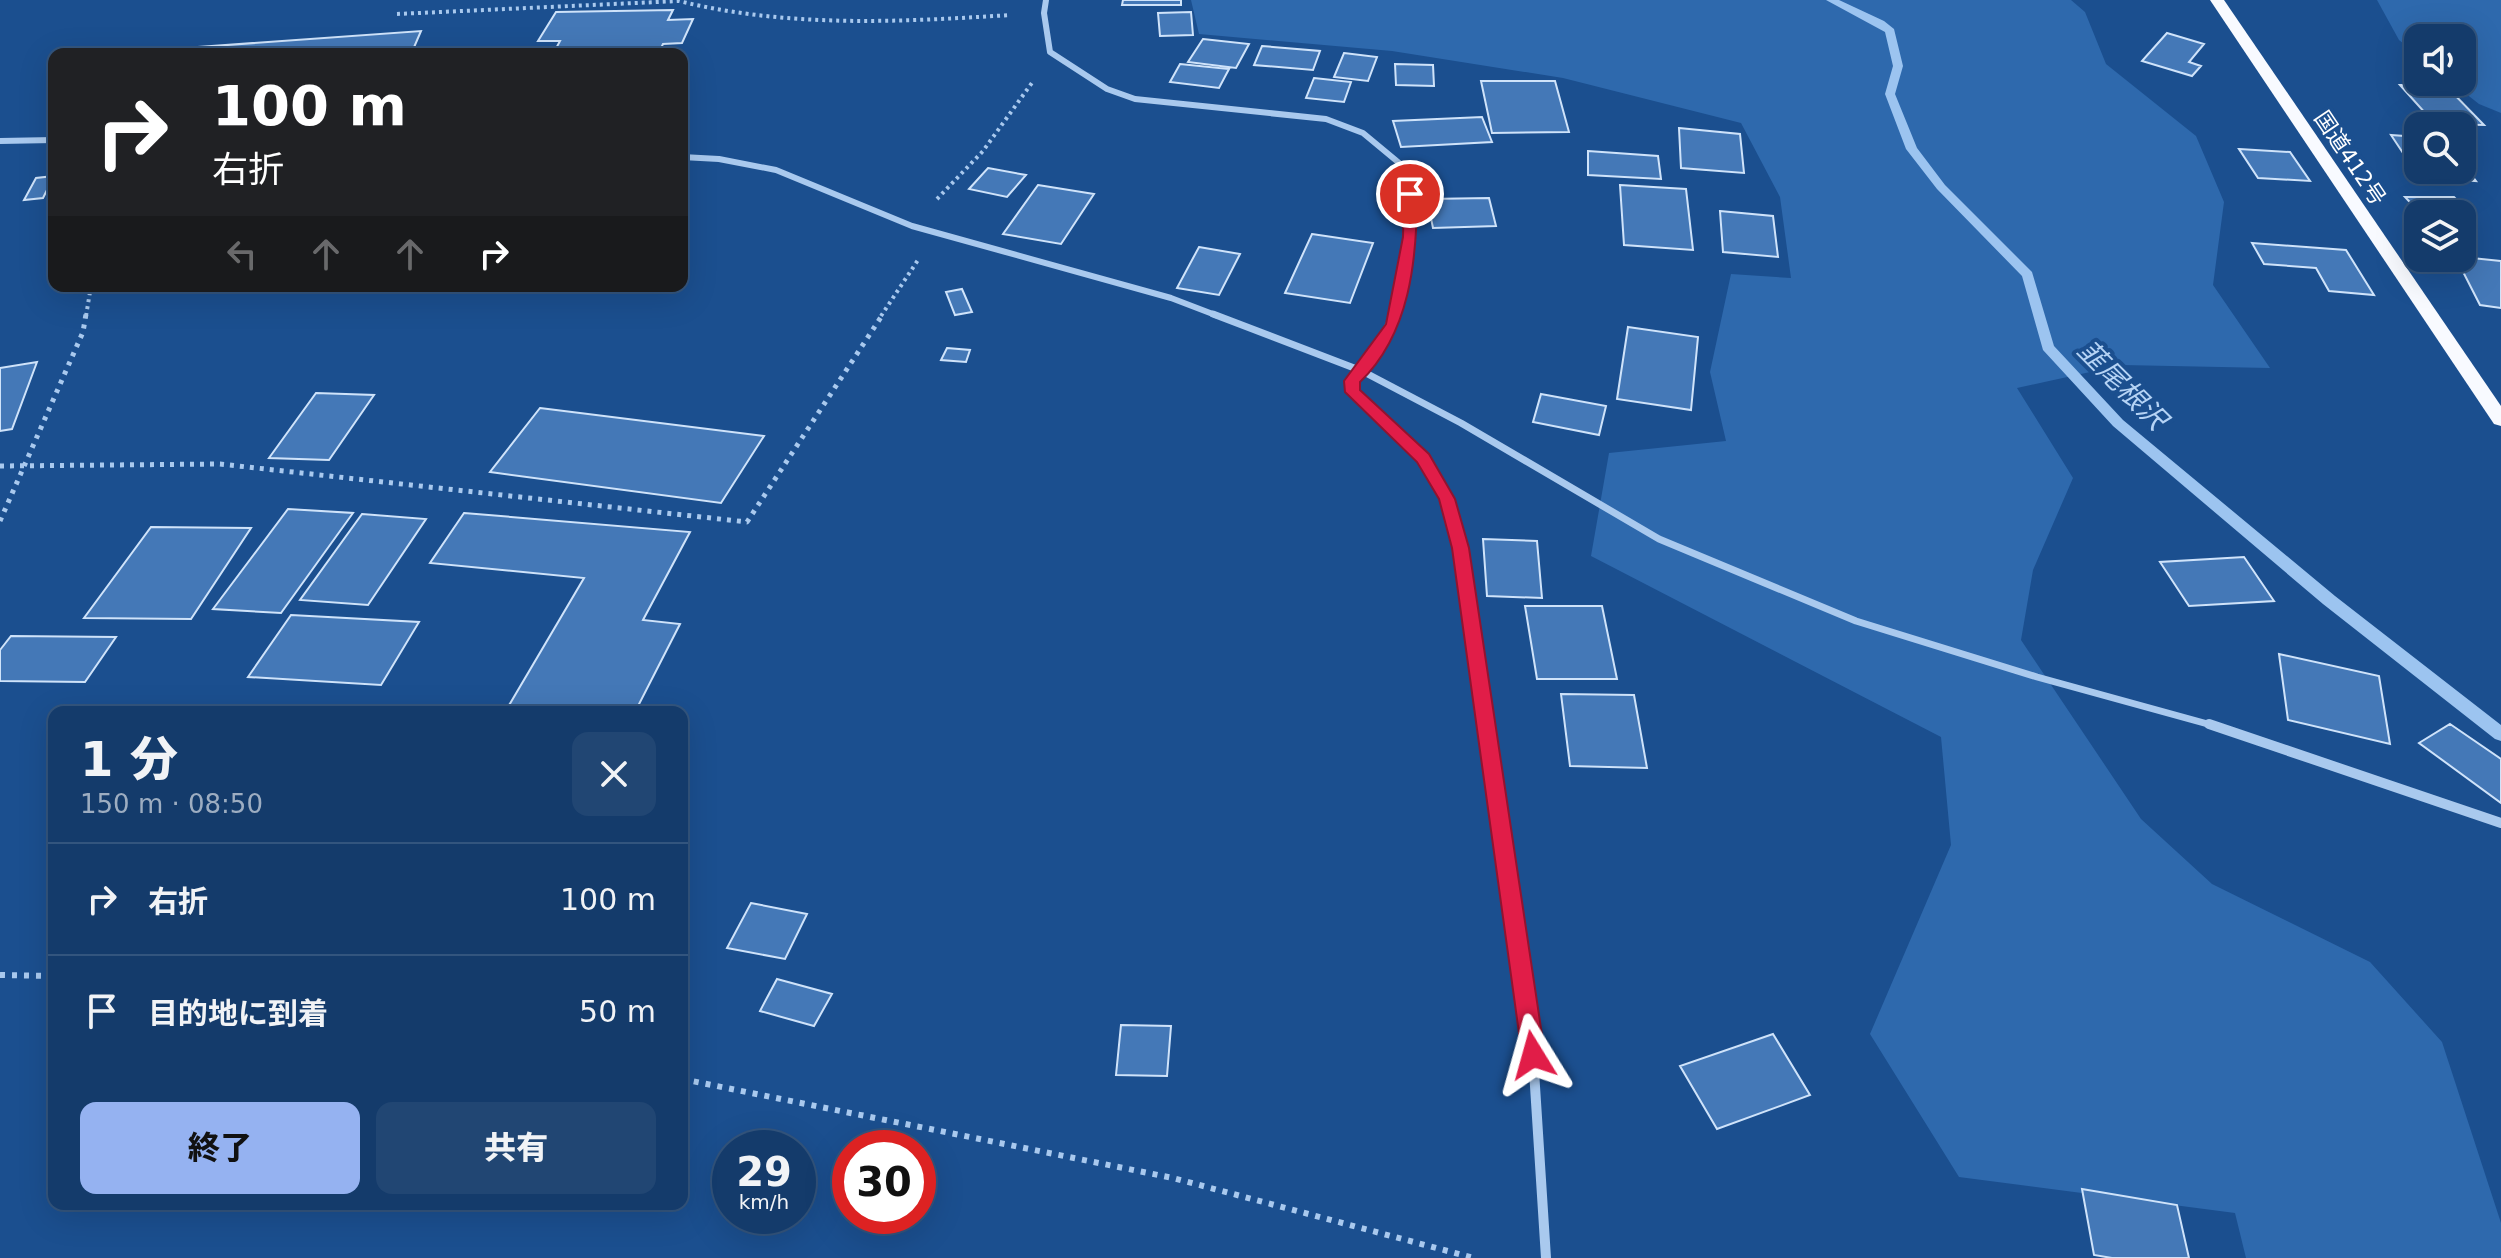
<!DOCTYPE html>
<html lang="ja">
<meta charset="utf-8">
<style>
:root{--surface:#143b6b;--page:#214673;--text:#f1f3f6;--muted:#9dadc1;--line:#33557e;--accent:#95b2f1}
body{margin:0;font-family:"DejaVu Sans","Noto Sans JP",sans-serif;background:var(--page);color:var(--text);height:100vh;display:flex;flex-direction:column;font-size:30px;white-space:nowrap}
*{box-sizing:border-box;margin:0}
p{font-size:26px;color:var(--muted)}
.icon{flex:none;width:44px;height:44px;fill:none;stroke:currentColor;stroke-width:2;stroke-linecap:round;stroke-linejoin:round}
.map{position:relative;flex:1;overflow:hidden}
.side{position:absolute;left:48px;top:706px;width:640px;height:504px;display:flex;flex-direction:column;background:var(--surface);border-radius:16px;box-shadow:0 8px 32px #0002,0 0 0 2px var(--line)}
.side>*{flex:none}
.top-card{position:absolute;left:48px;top:48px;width:640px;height:244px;border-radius:16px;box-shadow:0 8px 32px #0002,0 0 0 2px var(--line);background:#202124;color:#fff;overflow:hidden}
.tools{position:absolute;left:2404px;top:24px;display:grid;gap:16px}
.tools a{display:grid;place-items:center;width:72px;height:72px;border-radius:16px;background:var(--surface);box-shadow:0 8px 32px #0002,0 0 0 2px var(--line);font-size:40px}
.speed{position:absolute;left:712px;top:1130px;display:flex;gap:16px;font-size:40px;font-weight:700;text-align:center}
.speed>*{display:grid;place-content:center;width:104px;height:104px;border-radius:50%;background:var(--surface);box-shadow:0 8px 32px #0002,0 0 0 2px var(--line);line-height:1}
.speed small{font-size:20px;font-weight:400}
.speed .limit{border:12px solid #d22;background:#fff;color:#111}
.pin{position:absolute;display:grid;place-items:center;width:68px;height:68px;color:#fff;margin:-34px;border:4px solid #fff;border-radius:50%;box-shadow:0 2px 8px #0007}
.me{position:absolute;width:88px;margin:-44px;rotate:352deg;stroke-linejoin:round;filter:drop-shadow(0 0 6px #0008)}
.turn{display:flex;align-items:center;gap:28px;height:168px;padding:0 32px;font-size:36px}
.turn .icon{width:104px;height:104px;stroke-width:2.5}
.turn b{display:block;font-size:56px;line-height:68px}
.lanes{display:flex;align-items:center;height:76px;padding:0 32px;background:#0003;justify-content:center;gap:40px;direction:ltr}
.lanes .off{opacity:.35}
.round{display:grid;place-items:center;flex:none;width:84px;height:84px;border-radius:16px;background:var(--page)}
.head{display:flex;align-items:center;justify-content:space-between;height:136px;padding:0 32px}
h1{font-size:48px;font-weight:800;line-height:60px}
.cta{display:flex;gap:16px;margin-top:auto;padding:16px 32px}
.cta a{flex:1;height:92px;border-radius:16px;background:var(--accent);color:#111;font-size:32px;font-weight:800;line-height:92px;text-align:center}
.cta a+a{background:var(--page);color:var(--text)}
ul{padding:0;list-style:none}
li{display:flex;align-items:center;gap:24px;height:112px;padding:0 32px;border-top:2px solid var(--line)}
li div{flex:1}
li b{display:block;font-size:30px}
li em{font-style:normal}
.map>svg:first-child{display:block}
</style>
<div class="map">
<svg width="2501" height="1258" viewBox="0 0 2501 1258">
<rect width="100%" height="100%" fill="#1b4f8f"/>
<!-- green -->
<path fill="#2e69ad" d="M1191,0H2071L2085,12L2106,64L2196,136L2224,202L2213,285L2270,368L2122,365L2017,388L2073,478L2033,570L2021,640L2141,819L2212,884L2370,962L2442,1042L2501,1223V1258H2246L2235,1213L1959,1177L1870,1034L1951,845L1941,737L1591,556L1609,453L1726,441L1710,372L1731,274L1791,278L1780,197L1741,123L1563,78L1392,51L1199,34Z
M2377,0H2501V113L2479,104L2451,82H2462V38H2418V55L2399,40Z"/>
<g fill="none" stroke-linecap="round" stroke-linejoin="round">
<!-- stream -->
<path fill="#9cc4f0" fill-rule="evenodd" d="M1826,0H1839L1884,21L1894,29L1903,66L1895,94L1917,148L1945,185L2032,272L2054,346L2123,420L2335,596L2501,725V741L2495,739L2323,604L2113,426L2043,350L2022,276L1937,189L1906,149L1885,94L1893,66L1885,32Z"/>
</g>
<!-- building -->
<path fill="#4478b7" stroke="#cfe3fa" stroke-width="2" d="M1123,0H1181V5H1122Z
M673,10L668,20L693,19L682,43L663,44L658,54H553L560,41H538L556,12Z
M1191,12L1193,35L1160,36L1158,13Z
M421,31L412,52L155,54L157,50Z
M2167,33L2204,44L2189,62L2201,66L2192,76L2142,61Z
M1203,39L1249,44L1236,68L1188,62Z
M1262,46L1320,51L1313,70L1254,65Z
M1344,53L1377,57L1368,81L1334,77Z
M1180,64L1229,69L1219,88L1170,82Z
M1395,64L1433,65L1434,86L1396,85Z
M1314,78L1351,82L1344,102L1306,98Z
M1481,81H1555L1569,132L1492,133Z
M2400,85L2446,86L2484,125L2435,124Z
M1482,117L1492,142L1401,147L1393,121Z
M1679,128L1740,134L1744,173L1681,168Z
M2391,135L2418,137V170H2462V162L2476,181L2419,177Z
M2239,149L2290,152L2310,181L2258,178Z
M1588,151L1658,156L1661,179L1588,175Z
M988,168L1026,175L1007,197L969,189Z
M54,176L43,198L24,200L36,178Z
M1038,185L1094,194L1061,244L1003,234Z
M1620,185L1686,189L1693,250L1624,245Z
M2405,197H2454L2473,217L2421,214Z
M1489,198L1496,226L1433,228L1427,199Z
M1720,211L1773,216L1778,257L1723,252Z
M1312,234L1373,243L1350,303L1285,293Z
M2252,243L2346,250L2374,295L2329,291L2316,268L2264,264Z
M1199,247L1240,254L1219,295L1177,288Z
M2462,257L2501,261V308L2480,305L2456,258Z
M962,289L972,312L955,315L946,292Z
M1628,327L1698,337L1691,410L1617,399Z
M947,348L970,350L966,362L941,360Z
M37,362L12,429L0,431V368Z
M316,393L374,395L329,460L269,458Z
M1541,394L1606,406L1599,435L1533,422Z
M540,408L764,436L721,503L490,472Z
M288,509L353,513L281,613L213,609Z
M464,513L690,532L643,620L680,624L635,712H505L584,578L430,563Z
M362,514L426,519L368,605L300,600Z
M151,527L251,528L191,619L84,618Z
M1483,539L1537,541L1542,598L1487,596Z
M2244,557L2274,601L2189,606L2160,562Z
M1525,606H1602L1617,679H1537Z
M291,615L419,622L381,685L248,677Z
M11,636L116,637L85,682L0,681V650Z
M2279,654L2379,676L2390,744L2288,720Z
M1561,694L1634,695L1647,768L1570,766Z
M2450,724L2501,759V803L2419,743Z
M751,903L807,914L785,959L727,948Z
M777,979L832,994L814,1026L760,1011Z
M1121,1025L1171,1026L1167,1076L1116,1075Z
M1773,1034L1810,1095L1717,1129L1680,1066Z
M2082,1189L2177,1205L2189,1258H2112L2094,1255Z"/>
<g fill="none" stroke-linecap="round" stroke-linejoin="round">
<!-- path-far2 -->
<path stroke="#a9c9ee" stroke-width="4" stroke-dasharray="3 4" stroke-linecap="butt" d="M397,14L679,1C789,28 899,22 1011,15
M937,199L983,151L1034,80
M86,316L91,286
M881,316L918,260"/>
<!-- path-far1 -->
<path stroke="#a9c9ee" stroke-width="5" stroke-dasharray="4 6" stroke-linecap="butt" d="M0,466L220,464L747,522L883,314
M0,521L83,332L86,314"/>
<!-- path -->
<path stroke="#a9c9ee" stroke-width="6" stroke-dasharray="5 7" stroke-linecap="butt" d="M0,975L54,976
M682,1079L1173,1178L1474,1258"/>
<!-- minor-far2 -->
<path stroke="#a9c9ee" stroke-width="6" d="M1046,0L1044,13L1050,52L1107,89L1135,99L1326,119L1363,133L1410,172L1406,256L1393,316
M0,141L54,140
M682,157L719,159L776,170L912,226L1171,298L1218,316"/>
<!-- minor-far1 -->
<path stroke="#a9c9ee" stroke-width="7" d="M1213,314L1362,371L1461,423L1659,539L1856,621L2037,677L2215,726
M1394,314L1371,360L1352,381V392C1375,413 1405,434 1424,459C1470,521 1475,648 1486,726"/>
<!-- minor -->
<path stroke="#a9c9ee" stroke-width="10" d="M1486,724L1533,1055L1546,1258
M2209,724L2501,823"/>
<!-- trunk -->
<path fill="#f8faff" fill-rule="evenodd" d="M2210,0H2224L2501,406V426L2494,424Z"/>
</g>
<!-- route -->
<path fill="#e11d48" stroke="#92132f" stroke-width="2" d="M1410,190L1417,194C1417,260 1410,334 1360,382V390L1429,454L1455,499L1469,548L1545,1055L1541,1063L1533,1066L1525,1063L1522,1055L1452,548L1439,499L1417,462L1345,392L1344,381L1386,324L1403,237L1404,194Z"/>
<g text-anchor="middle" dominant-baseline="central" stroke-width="8" stroke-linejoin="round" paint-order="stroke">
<!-- far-street labels -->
<g font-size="22" fill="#fff" stroke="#1b4f8f">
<text transform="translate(2350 158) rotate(56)">国道412号</text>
</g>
<!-- water labels -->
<g font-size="28" font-style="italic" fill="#b5d3f5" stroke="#1b4f8f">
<text transform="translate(2122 385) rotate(45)">韮尾根沢</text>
</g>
</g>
</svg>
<div class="tools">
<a><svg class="icon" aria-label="sound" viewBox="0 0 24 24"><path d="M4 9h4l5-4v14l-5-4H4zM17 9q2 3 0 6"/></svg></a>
<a><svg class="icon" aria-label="search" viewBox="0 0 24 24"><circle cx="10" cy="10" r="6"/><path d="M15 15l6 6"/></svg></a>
<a><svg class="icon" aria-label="layers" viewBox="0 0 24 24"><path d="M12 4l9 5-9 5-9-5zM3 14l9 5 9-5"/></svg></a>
</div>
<div class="speed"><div>29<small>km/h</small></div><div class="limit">30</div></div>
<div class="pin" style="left:1410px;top:194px;background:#d93025"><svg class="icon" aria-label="arrive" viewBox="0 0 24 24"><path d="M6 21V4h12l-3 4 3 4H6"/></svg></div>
<svg class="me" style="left:1533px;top:1055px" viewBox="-20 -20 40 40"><path d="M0-17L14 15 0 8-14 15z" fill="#e11d48" stroke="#fff" stroke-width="4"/></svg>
<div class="top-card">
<div class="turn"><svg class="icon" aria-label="right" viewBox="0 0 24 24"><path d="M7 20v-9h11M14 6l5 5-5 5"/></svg><div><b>100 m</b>右折</div></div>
<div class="lanes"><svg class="icon off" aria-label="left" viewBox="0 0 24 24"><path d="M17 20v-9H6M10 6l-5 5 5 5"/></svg><svg class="icon off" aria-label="ahead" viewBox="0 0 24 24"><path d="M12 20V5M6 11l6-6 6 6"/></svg><svg class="icon off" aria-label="ahead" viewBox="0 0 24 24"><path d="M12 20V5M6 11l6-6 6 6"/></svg><svg class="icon" aria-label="right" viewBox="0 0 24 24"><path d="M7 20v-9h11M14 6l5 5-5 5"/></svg></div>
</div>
<section class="side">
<div class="head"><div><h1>1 分</h1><p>150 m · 08:50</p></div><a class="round"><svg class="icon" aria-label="close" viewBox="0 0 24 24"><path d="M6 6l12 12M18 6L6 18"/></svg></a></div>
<ul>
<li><svg class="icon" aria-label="right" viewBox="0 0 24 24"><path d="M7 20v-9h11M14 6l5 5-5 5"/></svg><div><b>右折</b></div><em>100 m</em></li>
<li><svg class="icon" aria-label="arrive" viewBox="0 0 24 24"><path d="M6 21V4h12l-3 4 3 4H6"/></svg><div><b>目的地に到着</b></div><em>50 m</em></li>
</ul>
<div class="cta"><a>終了</a><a>共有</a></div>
</section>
</div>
